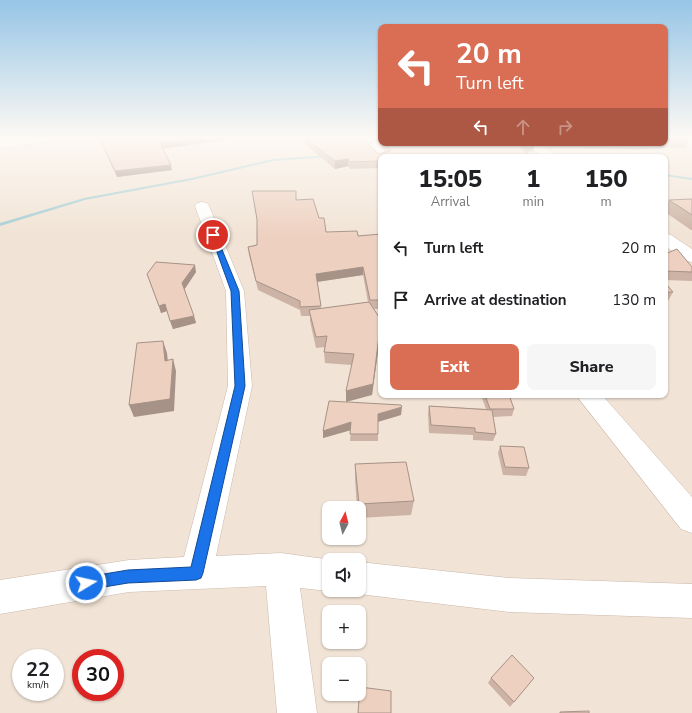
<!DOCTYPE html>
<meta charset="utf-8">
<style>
:root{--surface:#fff;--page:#f6f6f6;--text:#202124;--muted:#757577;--accent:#d96e55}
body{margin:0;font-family:"Nunito Sans",sans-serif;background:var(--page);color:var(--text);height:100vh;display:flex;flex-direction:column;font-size:15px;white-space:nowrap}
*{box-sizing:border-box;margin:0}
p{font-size:13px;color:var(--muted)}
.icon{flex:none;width:22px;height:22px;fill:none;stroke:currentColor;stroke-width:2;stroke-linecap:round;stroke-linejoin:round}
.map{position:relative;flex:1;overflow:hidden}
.sheet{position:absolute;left:378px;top:154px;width:290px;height:244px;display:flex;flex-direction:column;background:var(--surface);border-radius:8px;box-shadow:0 1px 3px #0004}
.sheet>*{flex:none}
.banner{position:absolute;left:378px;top:24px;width:290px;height:122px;border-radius:8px;box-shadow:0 1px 3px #0004;background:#d96e55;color:#fff;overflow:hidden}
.needle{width:26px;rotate:7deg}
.buttons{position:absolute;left:322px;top:501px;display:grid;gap:8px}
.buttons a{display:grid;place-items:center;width:44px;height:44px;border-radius:8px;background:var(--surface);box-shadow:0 1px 3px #0004;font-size:20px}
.speed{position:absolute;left:12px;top:649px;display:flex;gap:8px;font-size:20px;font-weight:700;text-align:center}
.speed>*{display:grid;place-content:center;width:52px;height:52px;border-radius:50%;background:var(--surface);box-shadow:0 1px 3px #0004;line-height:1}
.speed small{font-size:10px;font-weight:400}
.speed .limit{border:6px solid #d22;background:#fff;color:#111}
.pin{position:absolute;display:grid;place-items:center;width:34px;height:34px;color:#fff;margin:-17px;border:2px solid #fff;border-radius:50%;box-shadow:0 1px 4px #0007}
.me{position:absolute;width:44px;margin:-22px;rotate:81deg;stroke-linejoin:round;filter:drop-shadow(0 0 3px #0008)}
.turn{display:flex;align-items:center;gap:14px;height:84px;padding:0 12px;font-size:18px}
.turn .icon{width:52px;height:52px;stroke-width:2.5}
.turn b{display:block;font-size:28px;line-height:34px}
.lanes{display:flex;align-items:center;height:38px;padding:0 12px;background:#0003;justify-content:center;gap:20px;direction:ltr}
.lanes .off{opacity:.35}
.eta{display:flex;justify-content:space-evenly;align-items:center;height:68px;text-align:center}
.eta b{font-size:24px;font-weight:800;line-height:28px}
.action{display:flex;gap:8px;margin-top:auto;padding:8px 12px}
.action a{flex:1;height:46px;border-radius:8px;background:var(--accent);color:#fff;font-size:16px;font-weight:800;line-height:46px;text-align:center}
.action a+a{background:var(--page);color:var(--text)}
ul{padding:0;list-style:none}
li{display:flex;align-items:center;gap:12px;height:52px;padding:0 12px}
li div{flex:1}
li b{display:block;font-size:15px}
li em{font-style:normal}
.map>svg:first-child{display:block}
</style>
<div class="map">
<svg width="692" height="713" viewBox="0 0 692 713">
<rect width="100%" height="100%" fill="#faf1e6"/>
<!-- residential -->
<path fill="#f1e3d5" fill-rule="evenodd" d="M0,138H381V143H665V138H692V713H0ZM381,157H665V395H381ZM329,508H359V538H329ZM329,560H359V590H329ZM329,612H359V642H329ZM21,658H55V692H21ZM81,658H115V692H81ZM329,664H359V694H329Z"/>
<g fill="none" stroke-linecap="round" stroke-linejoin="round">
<!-- stream -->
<path fill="#a3cdd3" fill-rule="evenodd" d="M329,155H330V157L273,161L192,180L85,200L0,226V223L84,198L192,178L273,159Z
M665,174L692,178V180L665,176Z"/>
<defs>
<path id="street" d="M29,138H57L51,141L0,148V142Z
M359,138H370L389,157H381V160H379Z
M677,138H692V144L679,140Z
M525,143H539L557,157H543Z
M202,202L207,203L209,206L244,291L252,386L216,556L281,553L332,560H329V590H332L329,591L300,588L317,713H277L266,586L129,592L0,614V580L129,560L184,557L228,386L226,291L195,206L197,203Z
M665,233L671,235L692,249V262L686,261L665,246Z
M576,395H602L692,497V533L681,529Z
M359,562L509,578L692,584V618L509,612L359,594L348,590H359Z"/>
</defs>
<!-- street casing -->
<use href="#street" stroke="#cbb9ad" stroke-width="1"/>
<!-- street -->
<use href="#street" fill="#fff" fill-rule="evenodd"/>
</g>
<!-- wall -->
<path fill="#ccb3a5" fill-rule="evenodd" d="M99,138L233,139L162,148L172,170L117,177Z
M305,138L378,154L386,152L372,138H381V143H533V151L381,157V168L350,169L348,166L335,169L305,144Z
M665,138L689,140L686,147L638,150L547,147L541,143H665Z
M252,191L296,200L319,218L326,232L358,236L381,234V309H374L381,320V328L372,395L351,365L325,363L324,352L325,347L316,348L310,321V316H301L300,310L258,290L249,255L248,247L257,245V221ZM363,275L368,302L321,309L317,282Z
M692,199V230H691L665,212V210L669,200Z
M665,254L692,267V281L665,280Z
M196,272L184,290L196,323L173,329L167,311L161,313L147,274Z
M665,283L673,292L668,301H665Z
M481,395H509L514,409L512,416L493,417L496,434L493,441L473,440V435L429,433L428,414L429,406L486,409Z
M401,415L378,422V441H350L351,430L323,438V431Z
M500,446L529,468L526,476L503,475L498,453Z
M355,464L414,501L411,515L359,518V508H357L355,479Z
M491,678H534L510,707L488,683Z"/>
<!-- shaded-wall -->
<path fill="#a69286" d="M202,138H233V139L161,149L160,143Z
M535,144L533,151L517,152L519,146Z
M348,159V166L335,169V161Z
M171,165L172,170L117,177L115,171Z
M195,265L196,272L184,290L182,283Z
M363,267V275L316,282V274Z
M165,304L167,311L161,313L159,306Z
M194,316L196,323L173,329L170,321Z
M381,324V331L372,395L346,402V391Z
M163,341L167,353L169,373L165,361Z
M173,359L176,371L174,411L134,417L129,405Z
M402,407L401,415L377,422L378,414Z
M351,422V430L323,438V431Z"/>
<!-- building -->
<path fill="#edd0c0" stroke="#a69286" d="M99,138H202L160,143L171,165L115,171Z
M305,138H363L378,154L390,151V149L384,143H533L535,144L519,146L532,157H381V161L350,162L348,159L335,161Z
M665,138H685L689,140L665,142Z
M252,191H296V200L313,199L319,218H324L326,232L357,231L358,236L381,234V300H370L363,267L316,274L321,306L300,307V301L256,281L248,247L257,245V219Z
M692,199V215L669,200Z
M677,249L692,267V272L665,271V254Z
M156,262L195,265L182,283L194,316L170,321L165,304L159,306L147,274Z
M665,283L673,292H665Z
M369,302L381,320L373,384L346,391L354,354L324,352L327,336L316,337L309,310Z
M163,341L165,361L173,359L170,399L129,405L137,343Z
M485,395H509L514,409H490Z
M329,401L401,405L402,407L378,414V434H350L351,422L323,431Z
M429,406L492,410L496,434L475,432V428L431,425Z
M500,446L524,447L529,468L505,467Z
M406,462L414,501L359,504L355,464Z
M512,655L534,678L514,702L491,678Z
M360,687L391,691V713H358Z
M589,711V713H560V712Z"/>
<!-- sky -->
<linearGradient id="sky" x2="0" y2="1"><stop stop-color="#96c5e6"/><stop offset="0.58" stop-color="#fdf9f4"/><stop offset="1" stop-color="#fdf9f4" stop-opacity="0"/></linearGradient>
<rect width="692" height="237" fill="url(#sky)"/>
<!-- route -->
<path fill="#1a73e8" stroke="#114b97" d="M210,233L216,235L239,291L245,386L203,573L201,578L196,580L128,583L86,590L81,588L79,583L81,579L86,577L128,570L191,567L235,386L231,291Z"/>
</svg>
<div class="buttons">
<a><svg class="needle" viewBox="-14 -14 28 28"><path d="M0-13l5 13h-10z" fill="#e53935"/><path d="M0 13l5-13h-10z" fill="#757577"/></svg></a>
<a><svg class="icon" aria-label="sound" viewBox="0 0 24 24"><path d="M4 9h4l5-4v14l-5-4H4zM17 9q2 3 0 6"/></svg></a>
<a>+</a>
<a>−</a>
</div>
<div class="speed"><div>22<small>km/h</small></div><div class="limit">30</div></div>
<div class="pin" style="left:213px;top:235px;background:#d93025"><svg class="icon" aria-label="arrive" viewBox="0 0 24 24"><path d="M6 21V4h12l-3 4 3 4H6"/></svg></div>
<svg class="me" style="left:86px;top:583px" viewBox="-20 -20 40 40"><circle r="17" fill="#1a73e8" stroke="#fff" stroke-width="3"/><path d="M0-11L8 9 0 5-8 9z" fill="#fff"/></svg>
<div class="banner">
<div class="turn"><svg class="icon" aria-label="left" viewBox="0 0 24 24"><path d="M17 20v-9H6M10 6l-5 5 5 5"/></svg><div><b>20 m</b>Turn left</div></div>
<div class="lanes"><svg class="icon" aria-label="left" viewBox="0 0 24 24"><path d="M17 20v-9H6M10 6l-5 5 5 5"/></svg><svg class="icon off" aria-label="ahead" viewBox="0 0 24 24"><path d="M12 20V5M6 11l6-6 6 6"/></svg><svg class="icon off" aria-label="right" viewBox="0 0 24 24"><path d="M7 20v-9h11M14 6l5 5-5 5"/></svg></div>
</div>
<section class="sheet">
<div class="eta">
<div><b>15:05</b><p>Arrival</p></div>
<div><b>1</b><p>min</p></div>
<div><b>150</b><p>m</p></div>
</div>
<ul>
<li><svg class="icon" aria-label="left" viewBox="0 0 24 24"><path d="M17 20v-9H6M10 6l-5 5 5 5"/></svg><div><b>Turn left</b></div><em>20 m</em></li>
<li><svg class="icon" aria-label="arrive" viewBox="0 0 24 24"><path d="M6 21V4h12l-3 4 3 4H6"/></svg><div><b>Arrive at destination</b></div><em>130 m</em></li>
</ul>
<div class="action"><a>Exit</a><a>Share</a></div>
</section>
</div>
